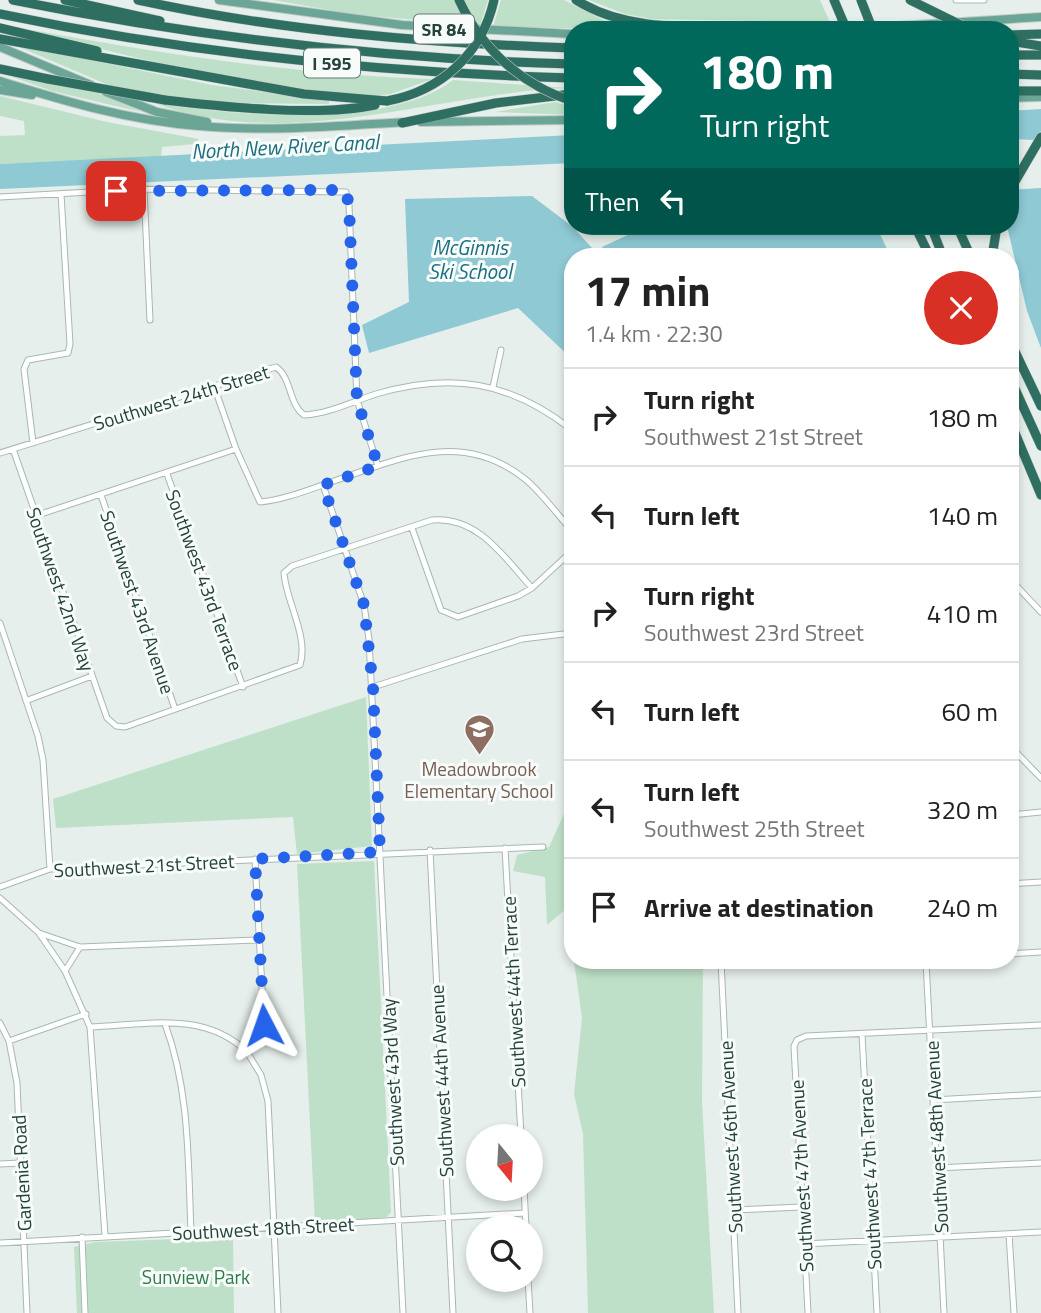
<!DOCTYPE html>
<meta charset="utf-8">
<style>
:root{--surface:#fff;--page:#f2f2f2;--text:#222;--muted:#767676;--line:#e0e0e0}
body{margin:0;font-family:"Titillium Web",sans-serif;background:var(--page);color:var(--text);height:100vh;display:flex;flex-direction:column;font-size:26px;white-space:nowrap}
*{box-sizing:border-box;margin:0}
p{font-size:23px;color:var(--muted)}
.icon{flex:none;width:38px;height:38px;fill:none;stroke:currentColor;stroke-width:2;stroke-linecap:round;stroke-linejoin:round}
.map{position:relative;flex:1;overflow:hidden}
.side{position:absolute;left:564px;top:248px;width:455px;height:721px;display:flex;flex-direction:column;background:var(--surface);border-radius:28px;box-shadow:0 4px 10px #0003}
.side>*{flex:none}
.banner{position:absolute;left:564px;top:21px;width:455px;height:214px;border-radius:28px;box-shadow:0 4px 10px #0003;background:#00695c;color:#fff;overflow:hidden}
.needle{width:46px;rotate:162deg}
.fabs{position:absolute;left:466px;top:1124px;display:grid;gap:14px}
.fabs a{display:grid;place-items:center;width:77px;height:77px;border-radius:50%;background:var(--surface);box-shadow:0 4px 10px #0003;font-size:35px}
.pin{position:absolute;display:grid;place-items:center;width:60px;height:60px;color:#fff;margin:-30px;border-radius:14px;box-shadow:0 4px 10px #0006}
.me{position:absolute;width:77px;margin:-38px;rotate:356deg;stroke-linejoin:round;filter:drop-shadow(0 0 5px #0008)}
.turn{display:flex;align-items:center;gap:24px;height:147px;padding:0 21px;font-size:32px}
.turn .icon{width:91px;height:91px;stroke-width:2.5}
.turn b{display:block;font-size:49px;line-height:60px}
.then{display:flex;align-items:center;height:66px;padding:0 21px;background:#0003;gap:14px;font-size:26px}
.round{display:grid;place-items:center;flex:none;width:74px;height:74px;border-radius:37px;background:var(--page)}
.summary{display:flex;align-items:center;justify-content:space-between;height:119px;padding:0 21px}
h1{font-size:42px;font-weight:700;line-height:52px}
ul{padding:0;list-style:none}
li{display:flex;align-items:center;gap:21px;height:98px;padding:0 21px;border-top:2px solid var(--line)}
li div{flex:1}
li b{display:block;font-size:26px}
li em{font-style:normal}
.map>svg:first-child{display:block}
</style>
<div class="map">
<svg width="1041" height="1313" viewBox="0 0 1041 1313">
<rect width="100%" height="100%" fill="#e6efeb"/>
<!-- green -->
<path fill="#bfe0c8" d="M273,0H488L480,26L352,14Z
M501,0H564L605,21L632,29L493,27Z
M589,0H820L830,22L652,19L625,14Z
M0,24C143,51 286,74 432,79L391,94L368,96L309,91L186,70Z
M12,44L212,85L329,100V104L243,103L189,99L113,87Z
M4,74L93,91L141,112L52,91Z
M453,80L567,88C432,94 284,154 152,102C228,116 390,130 453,80Z
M0,96L107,122L199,139L195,144L162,147L161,157L0,164V136L25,135L24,121L0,116Z
M555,102L572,107V115L495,112Z
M366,697L372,846L297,854L293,817L56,828L53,799Z
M572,806V951L566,909L547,925L545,877L513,871L517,855L549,847L567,807Z
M374,861L391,1212L387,1217L315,1224L297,864Z
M574,961H703L702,1102L714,1313H588L583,1134L574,1094L582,1018Z
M233,1237L234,1313H77L74,1247L96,1242Z"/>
<!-- water -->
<path fill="#8ec9d4" d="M1041,109V131L1034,140L1010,139V111Z
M572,135V163L0,189V164Z
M1041,188V348L1027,311L1007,226H1010V190Z
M532,196L573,227L600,257H572V359L518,308L369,353L362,325L409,302L405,199Z
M647,226H876L891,257H607L602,247Z"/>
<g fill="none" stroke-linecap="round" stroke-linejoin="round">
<defs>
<path id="minor" d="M956,0H984
M144,189L150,320
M0,197L144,189L346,192L349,205L357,400L378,466
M214,386L236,449L260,502C285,500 313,488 337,480C403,457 463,430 525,479C542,493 557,514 572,531
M493,387L501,350
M33,443L24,369L28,360L68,353L70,344L61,194
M13,449L107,718L116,726L125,727L300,665C309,636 286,602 284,573L292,566L432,520C478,516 504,557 532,588
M0,453L276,367C292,378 288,403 304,415C328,414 354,401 376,394C451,372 510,381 572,430
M167,474L243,687
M323,485L364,605L369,639L403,1313
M101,495L175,709
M35,516L236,449
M412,528L441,610L458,617L518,596L532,588L572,551
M1010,579L1041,612
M0,623L38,736L43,760L50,869
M373,687L522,639L572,633
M28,700L92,676
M1010,746L1041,778
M1010,815L1041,812
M505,848L521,1136
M430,850L453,1313
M255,859L264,1025L247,1052L261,1075L268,1101L278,1313
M1010,884L1041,882
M0,887L50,869L543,847
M0,898L39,933L65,971L90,1027L105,1235
M39,933L80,947L259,940
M1010,954L1041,952
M721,961L738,1313
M795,961H849
M926,961L944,1313
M65,971L80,947
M0,1023L9,1041L17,1083L27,1313
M165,1024C190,1091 188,1162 191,1232
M90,1027C145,1025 204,1010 247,1052
M862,1034L877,1313
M9,1041L86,1014
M933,1100L1041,1094
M0,1164L20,1163
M937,1168L1041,1163
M524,1188L526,1227
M733,1210L801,1207
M1009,1234L1014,1313
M82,1237L85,1313
M0,1243L525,1213
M804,1244L1041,1232
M528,1279L530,1313
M808,1313L794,1046L797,1040L806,1036L1041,1025"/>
<path id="primary" d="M219,0L402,25L572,34
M835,30L1041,17
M0,47L91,85
M0,81C64,101 131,121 199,126C269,132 338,126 408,122
M0,90L32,95
M106,92L157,112L207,122
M1010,98L1041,97
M421,122L572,120"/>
<path id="motorway" d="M13,0C197,37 385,59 572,64
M65,0L160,21
M138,0C281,31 426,43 572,48
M576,0C631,35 702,25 765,27L773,30
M834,0L842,19
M861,0L868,18
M0,14C187,53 381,73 572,78
M0,28L97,51
M1010,35L1041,34
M0,39L304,94L387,101
M1010,41L1041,46
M1010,55H1041
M0,69L48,79
M1010,74L1041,75
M1010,91H1041
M165,100C225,107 318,117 375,105
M402,123L496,103L572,94
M1010,190L1041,137
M915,226L930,257
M931,226L943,257
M957,226L971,257
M992,257L997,226
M1010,341L1041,406
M1010,378L1041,446
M1010,421L1041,495"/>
</defs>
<!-- minor casing -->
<use href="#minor" stroke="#a8b8b2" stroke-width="7"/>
<!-- primary casing -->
<use href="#primary" stroke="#c2cac8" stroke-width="10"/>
<!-- motorway casing -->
<use href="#motorway" stroke="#c2cac8" stroke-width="10"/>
<!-- minor -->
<use href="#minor" stroke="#fff" stroke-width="5"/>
<!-- primary -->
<use href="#primary" stroke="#6aa596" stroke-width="8"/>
<!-- motorway -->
<use href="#motorway" stroke="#2f6f62" stroke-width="9"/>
<defs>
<path id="motorway-bridge" d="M459,0C481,48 521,85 572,101
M910,0L971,30
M868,18L873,30
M842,19L847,30
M48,79L165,100
M387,101C441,91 482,54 494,0"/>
</defs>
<!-- motorway-bridge casing -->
<use href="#motorway-bridge" stroke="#c2cac8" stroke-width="10" stroke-linecap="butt"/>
<!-- motorway-bridge -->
<use href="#motorway-bridge" stroke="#2f6f62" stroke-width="9"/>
</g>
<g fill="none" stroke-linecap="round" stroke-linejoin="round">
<!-- route -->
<path stroke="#2563eb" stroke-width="12" stroke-dasharray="0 21.6" d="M116,191L336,190L346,192L349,205L357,400L378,466L323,485L364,605L373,687L380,852L255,859L264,1025"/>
</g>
<!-- icons -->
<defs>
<symbol id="school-pin" viewBox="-11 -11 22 30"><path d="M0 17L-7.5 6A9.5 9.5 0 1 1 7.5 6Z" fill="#8d6e63" stroke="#f7fbf9"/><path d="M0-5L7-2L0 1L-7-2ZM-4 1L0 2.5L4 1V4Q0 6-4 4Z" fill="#fff"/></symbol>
</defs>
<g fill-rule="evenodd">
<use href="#school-pin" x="462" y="712" width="35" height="47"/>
</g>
<g text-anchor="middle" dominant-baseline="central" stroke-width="6" stroke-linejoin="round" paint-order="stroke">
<!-- shield labels -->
<g fill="#f7fbf9" stroke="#637a73" stroke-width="2">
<rect x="414" y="14.5" width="60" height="29" rx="5"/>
<rect x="304" y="48.5" width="56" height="29" rx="5"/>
</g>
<g font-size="18" font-weight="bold" fill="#24423a">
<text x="444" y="29">SR 84</text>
<text x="332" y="63">I 595</text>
</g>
<!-- street labels -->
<g font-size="19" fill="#24423a" stroke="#f7fbf9">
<text transform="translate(181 397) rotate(-17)">Southwest 24th Street</text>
<text transform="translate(205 580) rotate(70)">Southwest 43rd Terrace</text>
<text transform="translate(61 589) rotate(71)">Southwest 42nd Way</text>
<text transform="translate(138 602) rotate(71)">Southwest 43rd Avenue</text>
<text transform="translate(144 865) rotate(-3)">Southwest 21st Street</text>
<text transform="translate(513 992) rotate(-93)">Southwest 44th Terrace</text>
<text transform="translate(441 1081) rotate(-93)">Southwest 44th Avenue</text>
<text transform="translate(392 1082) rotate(-93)">Southwest 43rd Way</text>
<text transform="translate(730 1137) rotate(-93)">Southwest 46th Avenue</text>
<text transform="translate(936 1137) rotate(-93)">Southwest 48th Avenue</text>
<text transform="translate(21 1173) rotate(-93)">Gardenia Road</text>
<text transform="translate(869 1174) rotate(-93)">Southwest 47th Terrace</text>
<text transform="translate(801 1176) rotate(-93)">Southwest 47th Avenue</text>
<text transform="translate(263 1228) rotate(-3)">Southwest 18th Street</text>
</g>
<!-- education labels -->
<g font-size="19" fill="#785e54" stroke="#f7fbf9">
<text x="479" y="768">Meadowbrook<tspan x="479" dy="22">Elementary School</tspan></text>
</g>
<!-- park labels -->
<g font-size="19" fill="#2d7a4b" stroke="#f7fbf9">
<text x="196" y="1276">Sunview Park</text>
</g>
<!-- water labels -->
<g font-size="21" font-style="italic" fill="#1c6f80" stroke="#f7fbf9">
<text transform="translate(285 146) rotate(-3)">North New River Canal</text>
<text x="470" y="247">McGinnis<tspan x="470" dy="24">Ski School</tspan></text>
</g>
</g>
</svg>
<div class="fabs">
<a><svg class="needle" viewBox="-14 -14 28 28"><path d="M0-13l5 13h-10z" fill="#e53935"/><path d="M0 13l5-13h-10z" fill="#767676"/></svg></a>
<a><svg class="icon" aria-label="search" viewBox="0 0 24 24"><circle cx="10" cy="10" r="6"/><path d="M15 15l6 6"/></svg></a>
</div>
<div class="pin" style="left:116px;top:191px;background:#d93025"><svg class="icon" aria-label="arrive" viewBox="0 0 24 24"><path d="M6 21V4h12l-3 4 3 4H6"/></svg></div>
<svg class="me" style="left:264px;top:1025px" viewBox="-20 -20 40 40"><path d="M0-17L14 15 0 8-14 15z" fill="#2563eb" stroke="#fff" stroke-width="4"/></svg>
<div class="banner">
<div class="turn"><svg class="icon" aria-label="right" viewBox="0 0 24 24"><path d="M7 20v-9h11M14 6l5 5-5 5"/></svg><div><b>180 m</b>Turn right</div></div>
<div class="then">Then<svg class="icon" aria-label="left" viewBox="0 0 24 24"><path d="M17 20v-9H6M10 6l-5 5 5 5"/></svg></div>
</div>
<section class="side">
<div class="summary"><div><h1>17 min</h1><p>1.4 km · 22:30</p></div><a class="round" style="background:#d93025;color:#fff"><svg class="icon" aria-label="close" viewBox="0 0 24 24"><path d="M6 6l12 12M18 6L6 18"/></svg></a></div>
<ul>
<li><svg class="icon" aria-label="right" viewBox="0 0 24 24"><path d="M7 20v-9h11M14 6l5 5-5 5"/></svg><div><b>Turn right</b><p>Southwest 21st Street</p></div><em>180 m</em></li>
<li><svg class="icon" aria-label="left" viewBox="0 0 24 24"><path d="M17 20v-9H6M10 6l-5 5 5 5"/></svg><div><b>Turn left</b></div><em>140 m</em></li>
<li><svg class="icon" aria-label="right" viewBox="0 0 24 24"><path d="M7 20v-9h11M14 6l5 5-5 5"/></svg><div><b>Turn right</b><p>Southwest 23rd Street</p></div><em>410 m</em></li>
<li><svg class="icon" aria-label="left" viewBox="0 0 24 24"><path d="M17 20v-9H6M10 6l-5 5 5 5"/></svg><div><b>Turn left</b></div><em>60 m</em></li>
<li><svg class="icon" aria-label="left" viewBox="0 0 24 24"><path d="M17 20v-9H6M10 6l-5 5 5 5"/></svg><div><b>Turn left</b><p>Southwest 25th Street</p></div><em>320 m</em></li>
<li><svg class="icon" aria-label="arrive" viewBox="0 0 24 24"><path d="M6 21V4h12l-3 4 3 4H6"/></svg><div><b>Arrive at destination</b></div><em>240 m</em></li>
</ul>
</section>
</div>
